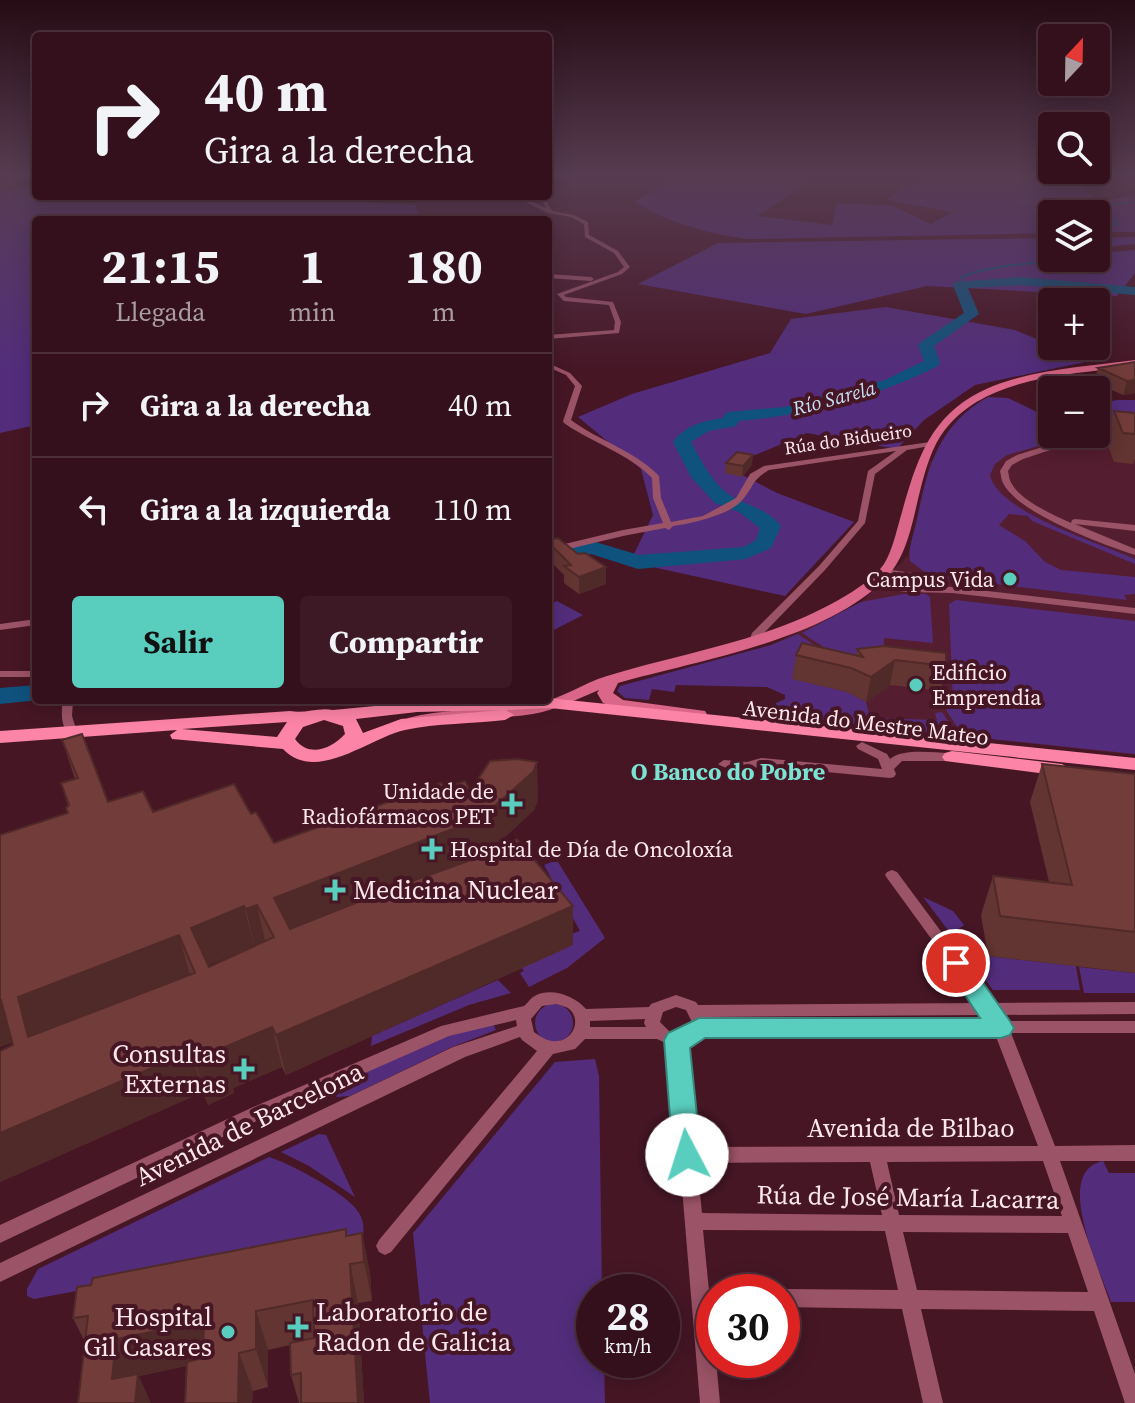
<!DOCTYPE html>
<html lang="es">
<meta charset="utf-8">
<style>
:root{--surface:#34101c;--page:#3c1925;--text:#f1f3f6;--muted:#a99da3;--line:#4e303b;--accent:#59cebe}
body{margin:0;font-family:"Source Serif 4",serif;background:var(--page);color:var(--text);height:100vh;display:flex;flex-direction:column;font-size:30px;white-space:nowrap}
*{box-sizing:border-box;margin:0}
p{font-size:26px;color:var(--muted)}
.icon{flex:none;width:44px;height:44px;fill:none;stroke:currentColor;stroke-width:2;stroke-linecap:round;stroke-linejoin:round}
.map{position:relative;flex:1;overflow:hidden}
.drawer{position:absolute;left:32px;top:216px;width:520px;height:488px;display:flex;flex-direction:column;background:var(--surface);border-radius:8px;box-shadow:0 4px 20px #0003,0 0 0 2px var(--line)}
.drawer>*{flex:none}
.banner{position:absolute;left:32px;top:32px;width:520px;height:168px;border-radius:8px;box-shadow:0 4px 20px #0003,0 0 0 2px var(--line);background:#34101c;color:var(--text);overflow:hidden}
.needle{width:52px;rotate:22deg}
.buttons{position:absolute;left:1038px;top:24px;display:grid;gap:16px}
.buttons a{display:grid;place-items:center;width:72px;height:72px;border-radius:8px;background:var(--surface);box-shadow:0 4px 20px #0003,0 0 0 2px var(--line);font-size:40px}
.speed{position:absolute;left:576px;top:1274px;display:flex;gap:16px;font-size:40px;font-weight:700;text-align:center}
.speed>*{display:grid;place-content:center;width:104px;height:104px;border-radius:50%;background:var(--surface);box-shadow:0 4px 20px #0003,0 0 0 2px var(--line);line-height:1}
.speed small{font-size:20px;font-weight:400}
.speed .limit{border:12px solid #d22;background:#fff;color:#111}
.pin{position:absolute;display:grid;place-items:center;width:68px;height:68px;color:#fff;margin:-34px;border:4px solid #fff;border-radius:50%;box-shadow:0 2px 8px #0007}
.me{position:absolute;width:88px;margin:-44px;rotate:355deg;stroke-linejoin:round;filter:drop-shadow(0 0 6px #0008)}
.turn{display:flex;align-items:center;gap:28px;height:168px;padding:0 40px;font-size:36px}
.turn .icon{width:104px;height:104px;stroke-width:2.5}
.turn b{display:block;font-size:56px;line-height:68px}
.eta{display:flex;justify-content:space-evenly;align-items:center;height:136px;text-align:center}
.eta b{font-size:48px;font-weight:700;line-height:56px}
.cta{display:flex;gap:16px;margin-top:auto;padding:16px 40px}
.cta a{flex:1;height:92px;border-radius:8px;background:var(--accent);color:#111;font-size:32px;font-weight:700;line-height:92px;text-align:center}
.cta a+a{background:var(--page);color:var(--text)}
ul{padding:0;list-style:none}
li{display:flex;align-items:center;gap:24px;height:104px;padding:0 40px;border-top:2px solid var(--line)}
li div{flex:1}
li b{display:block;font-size:30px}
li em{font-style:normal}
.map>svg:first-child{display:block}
</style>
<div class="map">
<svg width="1135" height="1403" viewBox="0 0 1135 1403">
<rect width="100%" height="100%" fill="#461625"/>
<!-- built -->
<path fill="#551d30" d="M1135,405V755L812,720L771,645L861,602L908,556L930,462L1028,429L1052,434H1096V414Z"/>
<!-- green -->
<path fill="#532d7c" d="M678,175H806L811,180L757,216L832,225L836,203L893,206L931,224L952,212L888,200C916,164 1024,175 1067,175L1099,202L1135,195V232H1096V214H1052V233L747,239C707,233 669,223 635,202Z
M36,186V196H335L320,200L416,205L420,220H36V425L0,433V192Z
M1135,237V244L1104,247L1099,253L1135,250V273L1117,296L927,286L806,314L638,284L718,243L1052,238V258H1096V238Z
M886,307L1015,330L1090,361L975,385L924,420L897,449L807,433L727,467L777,493L854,522L785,596L630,562L653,515L641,469L578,417L632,394L770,353L791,319Z
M988,397L1008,398L1037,412L1052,410V434H1080L1007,455L995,464L990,475C997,512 1102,544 1135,559V564L1032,521L1028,516L1009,514L999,525L1025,541L1045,562L1061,570L1135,577V594L1124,595L1127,600L930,576L910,561C908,549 913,536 916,524C927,471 936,426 988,397Z
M1117,400H1135V416L1096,429V404Z
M904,594H926L930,597L933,643L884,638L883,665L839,657L802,633L861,602Z
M956,600L1135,621V754L963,736L946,710L953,704L949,604Z
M557,601L583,615L548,633V605Z
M798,634L832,657L793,679L847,692L866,702L870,718L937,720L935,713L942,712L958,736L775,715L776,703L785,699V695L767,687L676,685L674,692L652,689L649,700L625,698L617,691L620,686L771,645Z
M552,862H558L605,938L567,968L529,987L520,973L524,971L522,968L566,936L580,931L544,865Z
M923,897L953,911L964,925L957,930L962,931L964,938L977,940L979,950L987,951L988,956L1076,966L1080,990H993Z
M1079,967L1135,973V993H1084Z
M498,980L511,993L469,1005L371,1046L372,1036Z
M535 1023a19 19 0 1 1 38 0a19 19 0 1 1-38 0Z
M493,1024L496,1030L452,1047L350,1096L337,1097L334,1094L342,1082L448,1035Z
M595,1059L599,1076L602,1292H594V1360H604L605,1403H430L413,1233L555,1062Z
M319,1134L326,1135L355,1197L309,1166L281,1152Z
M269,1157C289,1163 350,1195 359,1213C364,1221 364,1229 363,1237L34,1299L27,1296V1289L38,1269Z
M1103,1161L1109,1173H1135V1302H1111C1100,1271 1052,1171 1103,1161Z"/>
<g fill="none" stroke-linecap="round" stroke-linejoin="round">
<!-- stream -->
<path stroke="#0f527d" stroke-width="2" d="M1096,228L1119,224L1096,210L1098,206L1135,202
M1096,238L1099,247L1096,251
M960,285L961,277C994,264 1035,264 1071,258"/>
<!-- river -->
<path fill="#0f527d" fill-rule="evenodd" d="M1022,277L1135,287V295L1022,285L968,288L979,314L934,346L940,363L938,366C876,397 808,415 739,421L736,426L709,431L691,442C701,460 711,481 728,494C745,506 766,507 781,526L771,548L746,559L638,569L591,554L548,564V552L592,541L639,555L744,547L756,540L760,528L739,512L715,503L691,477L673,442C686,425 703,421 723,418L727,412L785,407L885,380L924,361L918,345L921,342L964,313L953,285L955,282Z
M36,685V700H39L0,704V688Z"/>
<!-- street -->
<path fill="#9b5367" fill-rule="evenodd" d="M513,196H519L546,208L540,196H544L552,211L574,215L588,222L589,235L618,251L630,267L622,274L564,295L566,297L613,302L621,322L619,333L548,339V335L614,330L615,322L609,305L564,301L557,294L618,272L624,267L614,253L585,237L584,224L571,217L548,213Z
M548,274L591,277L594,279L591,281L548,278Z
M548,363L570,373L582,386L571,420C599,441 634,450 659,476L661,498L671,522L703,516L736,498L750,474L764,466L930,442L934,444L930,446L907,450L875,474L865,523L825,570L761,636L758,644L754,645L749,642L752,633L819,566L858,521L868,471L896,451L769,470C752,480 755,484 744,498C732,515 693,523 673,526L669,530L665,528L623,536L548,554V548L623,530L663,523L653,498L652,478C628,453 592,443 564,423L563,421L575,386L566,375L548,367Z
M1135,418V422L1023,459L1012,465L1008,471C1009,475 1009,480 1012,484C1021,501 1054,515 1071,523L1072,520L1075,519L1135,525V531L1075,524L1135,549V555C1104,545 1017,513 1003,483C1001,479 1001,475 1000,471L1006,461L1017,455L1084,434H1096V431Z
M884,569L920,574L927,585L926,586L952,587L1135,608V614L952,593L909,592L867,588L865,586L870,583L908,586L917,584L914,578L881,574V570Z
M36,619V625L0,630V624Z
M0,671H36V677H0Z
M63,700H73L72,716L77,732L75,734H67C61,722 61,713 63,700Z
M862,742L887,754L890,759C904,748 932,753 950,753L956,757L950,761H902L894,769L896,774L894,777L890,778L761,766C748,770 730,772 718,764L724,760L747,762L761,758L882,769L878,759L858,749L856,746Z
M892,870L897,872L994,1003L1135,1002V1014L1001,1015L1004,1021H1135V1033H1011L1055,1146L1135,1145V1161H1060L1135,1374V1403H1125L1094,1311L921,1309L943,1403H923L902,1309L782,1307V1292H775L782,1289L898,1290L885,1231L703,1230L714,1341V1360H716L720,1403H700L670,1045L657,1039H585L575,1049L553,1054L391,1252L385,1255L379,1252L376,1246L379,1240L537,1051L522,1040L520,1037L465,1057L0,1282V1263L453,1047L517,1026L516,1020L449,1036L263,1118L0,1243V1225L251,1108L441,1026L524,1006C525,1006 532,997 533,997C550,986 575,996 586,1009L649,1007L651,1004L676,995L696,1002L698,1005L978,1003L887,878L885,875L887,872ZM556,1004C560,1005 564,1006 568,1008C582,1018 574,1040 557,1041C548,1042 541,1037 534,1032L531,1019L542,1006ZM676,1007L686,1010L692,1022L690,1028L683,1032L671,1033L660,1022L663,1012ZM986,1015L989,1021L707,1022L705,1017ZM645,1019L644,1023L646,1027H590V1021ZM704,1034H995L1038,1146L695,1147L685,1045L696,1041ZM1043,1161L1062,1216L899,1215L887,1162ZM870,1162L882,1215L702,1213L697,1163ZM903,1232L1068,1233L1088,1292L917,1290Z"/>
<!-- secondary -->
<path fill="#da6789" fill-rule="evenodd" d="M1135,360V366C1072,375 986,375 944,431C932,447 926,468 921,487C913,517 909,553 887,577C827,640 699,660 618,683L613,693L623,700L705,711L707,714L705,717L699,719L614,707L603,703L597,693L599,690C577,699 556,710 533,714C494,720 454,717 414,726L406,721L408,718C450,707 492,712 534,704C560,700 583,683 607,676C689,651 773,640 847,595C860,587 875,577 884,564C892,551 896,533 900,519C914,470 925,425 971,397C1015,370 1084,367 1135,360Z"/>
<!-- primary -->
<path fill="#fc84a6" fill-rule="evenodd" d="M548,698L1135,758V770L550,708L506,710L514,715L505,720C472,724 437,723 405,730C369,738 316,784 283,749L172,739L170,735L177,730L0,743V731L290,711C305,714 318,707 333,710L417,702L548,700ZM501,710L401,719L363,733L356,719L417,712ZM324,720L343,726L345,734C331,749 309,758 295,739L303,727ZM287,722L277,737L182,729Z
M952,751L1062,764L1072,770L1062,776L945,761L942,757L945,753Z"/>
</g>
<!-- wall -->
<path fill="#623432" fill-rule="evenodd" d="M1135,362V393L1123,395L1094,382L1098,368Z
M1114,411L1135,413V459L1133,464L1114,462L1106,440Z
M726,463L752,465L742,477L725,473Z
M548,539L606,584L579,594L564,583V575L548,559Z
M857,649L946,666L941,691L890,685L866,702L847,692L792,679L796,655H856Z
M62,740L108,802L153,812L251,814L274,843L445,788L538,800L534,810L492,849L573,945L286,1075L282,1067L233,1088L234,1093L208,1105L203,1092L0,1182V1051L13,1045L12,1042L0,1047V835L68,813V806L61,783L75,779ZM254,946L209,967L208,965Z
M1042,764L1135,774V973L988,956L981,915L993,876L1049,882L1030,802Z
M362,1233L370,1273L372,1301L358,1303L364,1403H299L291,1375L290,1345L268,1350V1387L253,1391L252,1403H185L186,1366L139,1376L85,1342L73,1318L347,1236Z"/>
<!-- shaded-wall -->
<path fill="#502a29" d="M1135,380V393L1123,395L1127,381Z
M753,455L752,465L742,477L743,466Z
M606,567V584L579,594V577Z
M895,660L890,685L866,702L871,677Z
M537,762L538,800L534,810L484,857L401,885L402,890L282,938L274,898Z
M257,905L266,945L255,949L246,909Z
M244,906L254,946L202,968L191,928Z
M573,906V945L286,1075L276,1035Z
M179,935L190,975L28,1037L18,997Z
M0,1000H1L19,1040L0,1047Z
M272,1027L282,1067L233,1088L234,1093L208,1105L196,1065L222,1048Z
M191,1051L203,1092L0,1182V1133Z
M362,1233L370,1273L372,1301L364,1262Z
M350,1264L358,1303L364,1403H358Z
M256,1311L268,1350V1387L256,1349Z
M204,1321L219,1359L139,1376L151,1403H135L112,1379L116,1339Z
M239,1353L253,1391L252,1403H238Z"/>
<!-- building -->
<path fill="#723c3a" stroke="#502a29" stroke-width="2" fill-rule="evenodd" d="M1135,362V380L1127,381L1098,368Z
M1114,411L1135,413V434L1123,433Z
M737,452L753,455L743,466L726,463Z
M558,538L578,554L585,553L606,567L579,577L564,566L571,565L548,542V540Z
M802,643L863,657L857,649L884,646L946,653V666L895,660L871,677L851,668L796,655Z
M82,734L108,802L143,791L153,812L234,784L251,814L256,812L274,843L441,783L445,788L465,781L470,791L490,761L517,759L537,762L533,772L481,818L274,898L290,929L368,898L370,901L403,888L401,885L491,853L490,850L517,839L573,906L276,1035L272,1027L222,1048L223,1053L196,1065L191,1051L0,1133V1051L13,1045L1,1000H0V835L68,813L66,808L69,805L61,783L78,778L62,740ZM257,905L274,937L209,967L191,928L244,906L246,909ZM179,935L195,973L28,1037L18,997Z
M1042,764L1135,774V932L1000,916L993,876L1072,885Z
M346,1229V1236L362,1233L364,1262L350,1264L358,1403H301V1373L291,1375L290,1343L314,1338L313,1300L256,1311V1349L239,1353L238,1403H185L187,1362L203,1358L204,1321L116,1339L112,1379L138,1374L135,1403H78L88,1316L73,1318L77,1287L91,1285L93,1278Z"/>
<!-- sky -->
<linearGradient id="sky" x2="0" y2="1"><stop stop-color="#260c14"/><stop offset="0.47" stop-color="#573c51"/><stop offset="1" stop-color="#573c51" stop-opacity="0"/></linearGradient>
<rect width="1135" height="372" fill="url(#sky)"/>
<!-- route -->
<path fill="#59cebe" stroke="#3a867c" stroke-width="2" d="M956,954L965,957L1010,1021L1014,1028L1010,1035L1001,1038H705L690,1048L701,1155L697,1164L687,1167L677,1164L673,1155L664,1040L668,1033L699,1018H980L944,963L948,957Z"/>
<!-- markers -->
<g fill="#59cebe" stroke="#461625" stroke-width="3">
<circle cx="1010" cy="579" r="8"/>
<circle cx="916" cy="685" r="8"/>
<path d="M508 792h8v8h8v8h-8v8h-8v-8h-8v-8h8z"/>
<path d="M428 837h8v8h8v8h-8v8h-8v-8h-8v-8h8z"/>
<path d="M331 878h8v8h8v8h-8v8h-8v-8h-8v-8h8z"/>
<path d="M240 1057h8v8h8v8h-8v8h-8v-8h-8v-8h8z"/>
<path d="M294 1315h8v8h8v8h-8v8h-8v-8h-8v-8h8z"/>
<circle cx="228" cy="1332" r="8"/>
</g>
<g text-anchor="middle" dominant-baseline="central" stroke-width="8" stroke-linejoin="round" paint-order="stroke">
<!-- far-street labels -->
<g font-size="18" fill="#fce8ec" stroke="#461625">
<text transform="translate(848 439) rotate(-8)">Rúa do Bidueiro</text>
</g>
<!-- far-water labels -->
<g font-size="20" font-style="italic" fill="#c7dff3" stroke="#461625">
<text transform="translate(834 398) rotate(-15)">Río Sarela</text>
</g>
<!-- poi labels -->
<g font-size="22" fill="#fce8ec" stroke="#461625" text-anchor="end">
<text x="994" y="579">Campus Vida</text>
<text x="932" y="672" text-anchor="start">Edificio<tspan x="932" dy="25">Emprendia</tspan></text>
<text x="494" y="791">Unidade de<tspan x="494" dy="25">Radiofármacos PET</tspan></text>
<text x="450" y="849" text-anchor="start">Hospital de Día de Oncoloxía</text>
</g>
<!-- street labels -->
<g font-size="22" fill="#fce8ec" stroke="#461625">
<text transform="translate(866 722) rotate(7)">Avenida do Mestre Mateo</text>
</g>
<!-- neighbourhood labels -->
<g font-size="24" font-weight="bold" fill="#7be3d3" stroke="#461625">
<text x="728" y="771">O Banco do Pobre</text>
</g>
<!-- near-poi labels -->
<g font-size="26" fill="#fce8ec" stroke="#461625" text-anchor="start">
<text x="353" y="890">Medicina Nuclear</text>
<text x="226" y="1054" text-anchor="end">Consultas<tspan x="226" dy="30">Externas</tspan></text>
<text x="316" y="1312">Laboratorio de<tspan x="316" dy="30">Radon de Galicia</tspan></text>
<text x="212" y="1317" text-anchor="end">Hospital<tspan x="212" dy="30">Gil Casares</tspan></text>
</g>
<!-- near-street labels -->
<g font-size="26" fill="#fce8ec" stroke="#461625">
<text transform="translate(249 1124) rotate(-26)">Avenida de Barcelona</text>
<text x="911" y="1128">Avenida de Bilbao</text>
<text transform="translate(908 1197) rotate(1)">Rúa de José María Lacarra</text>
</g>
</g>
</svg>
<div class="buttons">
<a><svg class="needle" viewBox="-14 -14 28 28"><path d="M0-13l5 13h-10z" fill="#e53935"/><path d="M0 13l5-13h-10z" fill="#a99da3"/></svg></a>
<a><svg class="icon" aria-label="search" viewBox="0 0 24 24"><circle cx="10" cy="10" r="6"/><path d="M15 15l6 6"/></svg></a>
<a><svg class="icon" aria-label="layers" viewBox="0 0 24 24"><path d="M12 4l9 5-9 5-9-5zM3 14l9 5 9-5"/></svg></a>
<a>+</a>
<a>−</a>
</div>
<div class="speed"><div>28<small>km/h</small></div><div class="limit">30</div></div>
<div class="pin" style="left:956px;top:963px;background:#d93025"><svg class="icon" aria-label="arrive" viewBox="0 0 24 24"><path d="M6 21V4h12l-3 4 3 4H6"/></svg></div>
<svg class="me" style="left:687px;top:1155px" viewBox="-20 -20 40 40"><circle r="19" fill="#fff"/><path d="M0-13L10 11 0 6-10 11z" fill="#59cebe"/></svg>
<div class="banner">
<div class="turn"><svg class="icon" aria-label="right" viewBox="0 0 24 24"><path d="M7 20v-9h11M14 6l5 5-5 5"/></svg><div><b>40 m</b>Gira a la derecha</div></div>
</div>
<section class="drawer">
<div class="eta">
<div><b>21:15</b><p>Llegada</p></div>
<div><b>1</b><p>min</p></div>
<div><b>180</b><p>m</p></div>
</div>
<ul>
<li><svg class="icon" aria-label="right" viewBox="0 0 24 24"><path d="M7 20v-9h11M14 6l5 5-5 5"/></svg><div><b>Gira a la derecha</b></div><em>40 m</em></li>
<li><svg class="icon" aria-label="left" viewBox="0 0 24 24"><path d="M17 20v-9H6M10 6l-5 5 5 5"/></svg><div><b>Gira a la izquierda</b></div><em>110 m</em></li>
</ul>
<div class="cta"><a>Salir</a><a>Compartir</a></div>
</section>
</div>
